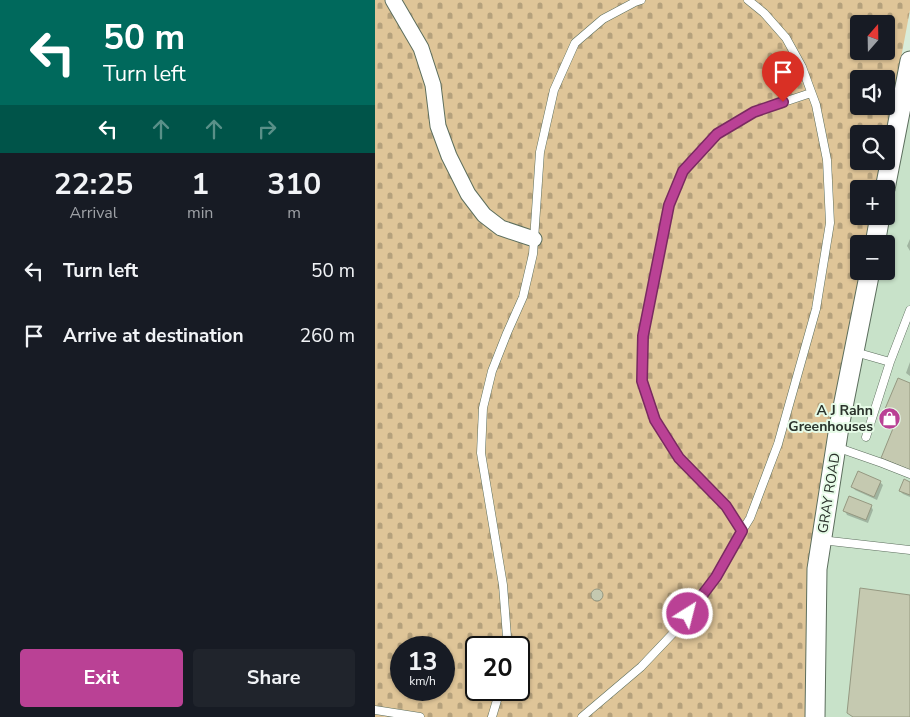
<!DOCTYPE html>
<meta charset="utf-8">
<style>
:root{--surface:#171b24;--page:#20242c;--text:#f1f3f6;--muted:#9ea1a6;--accent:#ba4195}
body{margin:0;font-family:"Nunito Sans",sans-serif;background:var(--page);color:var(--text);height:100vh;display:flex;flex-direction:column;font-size:19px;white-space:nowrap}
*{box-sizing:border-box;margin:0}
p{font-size:16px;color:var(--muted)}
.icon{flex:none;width:28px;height:28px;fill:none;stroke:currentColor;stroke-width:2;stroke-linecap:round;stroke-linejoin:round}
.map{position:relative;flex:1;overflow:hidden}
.sheet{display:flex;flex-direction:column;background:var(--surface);width:375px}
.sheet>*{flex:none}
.banner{background:#00695c;color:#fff;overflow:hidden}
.needle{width:32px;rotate:20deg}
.controls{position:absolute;left:475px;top:15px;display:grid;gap:10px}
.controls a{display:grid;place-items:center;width:45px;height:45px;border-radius:5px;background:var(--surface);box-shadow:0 1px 4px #0004;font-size:25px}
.speed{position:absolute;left:15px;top:636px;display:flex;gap:10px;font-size:25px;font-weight:700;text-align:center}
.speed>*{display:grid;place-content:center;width:65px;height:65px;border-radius:50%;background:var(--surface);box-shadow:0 1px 4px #0004;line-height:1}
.speed small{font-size:12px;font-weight:400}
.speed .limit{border:2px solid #111;border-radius:8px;background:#fff;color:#111}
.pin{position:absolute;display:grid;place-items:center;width:42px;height:42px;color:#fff;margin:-51px -21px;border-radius:50% 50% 50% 0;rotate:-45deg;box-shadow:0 0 5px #0007}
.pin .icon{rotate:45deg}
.me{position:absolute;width:55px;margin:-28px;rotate:36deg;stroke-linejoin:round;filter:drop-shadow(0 0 4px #0008)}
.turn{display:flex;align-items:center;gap:18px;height:105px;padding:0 20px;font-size:22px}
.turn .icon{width:65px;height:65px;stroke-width:2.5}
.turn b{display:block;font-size:35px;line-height:42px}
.lanes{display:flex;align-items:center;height:48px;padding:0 20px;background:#0003;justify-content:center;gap:25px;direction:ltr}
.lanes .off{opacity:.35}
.eta{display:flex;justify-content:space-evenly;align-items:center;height:85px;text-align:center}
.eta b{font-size:30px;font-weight:700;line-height:35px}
.primary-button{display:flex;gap:10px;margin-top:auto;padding:10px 20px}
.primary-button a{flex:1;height:58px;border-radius:5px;background:var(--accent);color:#fff;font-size:20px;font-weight:700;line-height:58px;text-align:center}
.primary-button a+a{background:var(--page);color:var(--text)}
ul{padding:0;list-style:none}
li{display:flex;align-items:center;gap:15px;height:65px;padding:0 20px}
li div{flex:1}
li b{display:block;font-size:19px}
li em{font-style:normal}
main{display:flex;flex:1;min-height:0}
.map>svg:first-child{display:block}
</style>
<main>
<section class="sheet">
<div class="banner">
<div class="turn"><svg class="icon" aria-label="left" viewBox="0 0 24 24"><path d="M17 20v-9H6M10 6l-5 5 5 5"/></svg><div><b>50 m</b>Turn left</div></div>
<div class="lanes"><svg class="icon" aria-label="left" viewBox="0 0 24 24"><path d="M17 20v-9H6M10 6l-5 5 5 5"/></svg><svg class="icon off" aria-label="ahead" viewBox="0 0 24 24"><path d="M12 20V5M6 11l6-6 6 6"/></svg><svg class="icon off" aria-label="ahead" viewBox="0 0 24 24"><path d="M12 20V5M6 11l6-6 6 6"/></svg><svg class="icon off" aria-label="right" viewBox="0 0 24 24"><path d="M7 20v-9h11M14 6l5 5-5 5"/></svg></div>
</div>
<div class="eta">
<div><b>22:25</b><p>Arrival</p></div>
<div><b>1</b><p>min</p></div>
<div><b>310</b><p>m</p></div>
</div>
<ul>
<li><svg class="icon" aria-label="left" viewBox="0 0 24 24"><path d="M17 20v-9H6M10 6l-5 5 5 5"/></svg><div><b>Turn left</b></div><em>50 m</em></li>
<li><svg class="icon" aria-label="arrive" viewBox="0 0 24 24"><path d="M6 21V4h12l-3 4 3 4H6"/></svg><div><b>Arrive at destination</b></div><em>260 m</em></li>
</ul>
<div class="primary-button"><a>Exit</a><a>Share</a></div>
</section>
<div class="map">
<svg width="535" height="717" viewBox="0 0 535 717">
<defs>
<pattern id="cemetery-stones" width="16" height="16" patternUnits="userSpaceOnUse" patternTransform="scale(1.25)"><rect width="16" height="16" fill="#dfc598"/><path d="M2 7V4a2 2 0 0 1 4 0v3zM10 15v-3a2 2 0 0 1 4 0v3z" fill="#b5a17c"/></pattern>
</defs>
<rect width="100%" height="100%" fill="#d9edda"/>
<!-- built -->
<path fill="#c8e2c9" d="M535,61V717H440L442,569L495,271H511V244H500L511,216V189Z"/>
<!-- cemetery -->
<path fill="url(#cemetery-stones)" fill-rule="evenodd" d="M0,0H535V10L511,138V134H484V161H507L502,189H484V216H497L492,244H484V271H487L435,552L430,717H0ZM484,24H511V51H484ZM484,79H511V106H484ZM26,648H69V690H26ZM101,648H144V690H101Z"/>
<!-- shadow -->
<path fill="#0003" d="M535,239V251L532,246Z
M535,362V376L531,373Z
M505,482L508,485L502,500L480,490L478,487Z
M535,483V497L528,494L525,491Z
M496,506L498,510L493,523L472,515L470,511Z
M216.5 596a5.5 5.5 0 1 1 11 0a5.5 5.5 0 1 1-11 0Z"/>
<!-- building -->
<path fill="#c5c9b0" stroke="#959881" d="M523,378L535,383V470L506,458L521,421L507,416Z
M483,471L506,481L499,497L476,487Z
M529,479L535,482V495L524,491Z
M474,496L497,505L491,520L468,511Z
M485,588L535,595V717H478L472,713Z
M216 595a6 6 0 1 1 12 0a6 6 0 1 1-12 0Z"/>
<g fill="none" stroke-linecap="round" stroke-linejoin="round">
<defs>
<path id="service" d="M480,352L515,362L535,310
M491,437L515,362
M461,447L507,463L535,474
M367,531L351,506L304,458L280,420L267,381L268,336L294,205L308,171L342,134L379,112L436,93
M446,540L535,550
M130,648L132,637L128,585L106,453L108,408L117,371L132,333L148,297L158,254L165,152L179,90L200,43L228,19L260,2L266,0
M0,710L45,717
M117,717L125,690
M207,717L266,667L304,627L341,577L367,531L375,518L403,444L441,309L455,223L452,160L441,105L427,67L411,38L389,13L373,0"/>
<path id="minor" d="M18,0L46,48L58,85L63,126L74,156L93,194L109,215L126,228L159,239"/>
<path id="tertiary" d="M510,189L535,61
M500,244L505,216
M440,717L442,569L464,427L495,271"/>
</defs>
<!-- service casing -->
<use href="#service" stroke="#5c6e5d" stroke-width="9"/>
<!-- minor casing -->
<use href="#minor" stroke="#5c6e5d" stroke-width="17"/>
<!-- tertiary casing -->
<use href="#tertiary" stroke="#5c6e5d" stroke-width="21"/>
<!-- service -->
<use href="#service" stroke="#fff" stroke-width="8"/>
<!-- minor -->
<use href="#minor" stroke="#fff" stroke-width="15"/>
<!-- tertiary -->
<use href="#tertiary" stroke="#fff" stroke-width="19"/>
</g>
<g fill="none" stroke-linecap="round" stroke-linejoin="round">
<defs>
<path id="route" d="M313,614L341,577L367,531L351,506L304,458L280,420L267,381L268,336L294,205L308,171L342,134L379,112L408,102"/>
</defs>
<!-- route casing -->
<use href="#route" stroke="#792a61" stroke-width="12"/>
<!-- route -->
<use href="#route" stroke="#ba4195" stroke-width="9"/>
</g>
<!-- icons -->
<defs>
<symbol id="shop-disc" viewBox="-11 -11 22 22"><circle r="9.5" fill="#ba4195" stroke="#e6fbe7"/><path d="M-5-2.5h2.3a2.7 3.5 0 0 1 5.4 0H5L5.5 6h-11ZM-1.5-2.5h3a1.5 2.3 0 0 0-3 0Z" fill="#fff"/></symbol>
</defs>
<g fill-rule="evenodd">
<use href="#shop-disc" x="502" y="406" width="25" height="25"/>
</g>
<g text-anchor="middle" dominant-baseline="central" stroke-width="4" stroke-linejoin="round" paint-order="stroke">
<!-- poi labels -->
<g font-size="14" font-weight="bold" fill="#2a322b" stroke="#e6fbe7" text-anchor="end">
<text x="498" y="410">A J Rahn<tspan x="498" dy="16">Greenhouses</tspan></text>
</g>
<!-- street labels -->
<g font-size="14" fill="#2a322b" stroke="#e6fbe7">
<text transform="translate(454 493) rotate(-81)">GRAY ROAD</text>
</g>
</g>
</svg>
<div class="controls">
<a><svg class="needle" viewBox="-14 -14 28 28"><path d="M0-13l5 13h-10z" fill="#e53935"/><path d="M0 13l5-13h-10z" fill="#9ea1a6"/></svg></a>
<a><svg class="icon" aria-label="sound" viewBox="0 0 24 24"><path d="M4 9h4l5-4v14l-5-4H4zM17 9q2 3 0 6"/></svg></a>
<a><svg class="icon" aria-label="search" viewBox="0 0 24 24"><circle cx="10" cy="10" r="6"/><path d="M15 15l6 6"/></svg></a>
<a>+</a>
<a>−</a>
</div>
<div class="speed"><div>13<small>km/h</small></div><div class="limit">20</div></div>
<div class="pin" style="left:408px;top:102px;background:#d93025"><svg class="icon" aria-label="arrive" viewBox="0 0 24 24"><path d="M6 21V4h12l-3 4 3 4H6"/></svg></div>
<svg class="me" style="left:313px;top:614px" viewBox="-20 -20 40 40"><circle r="17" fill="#ba4195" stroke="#fff" stroke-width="3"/><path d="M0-11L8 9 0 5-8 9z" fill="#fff"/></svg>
</div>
</main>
